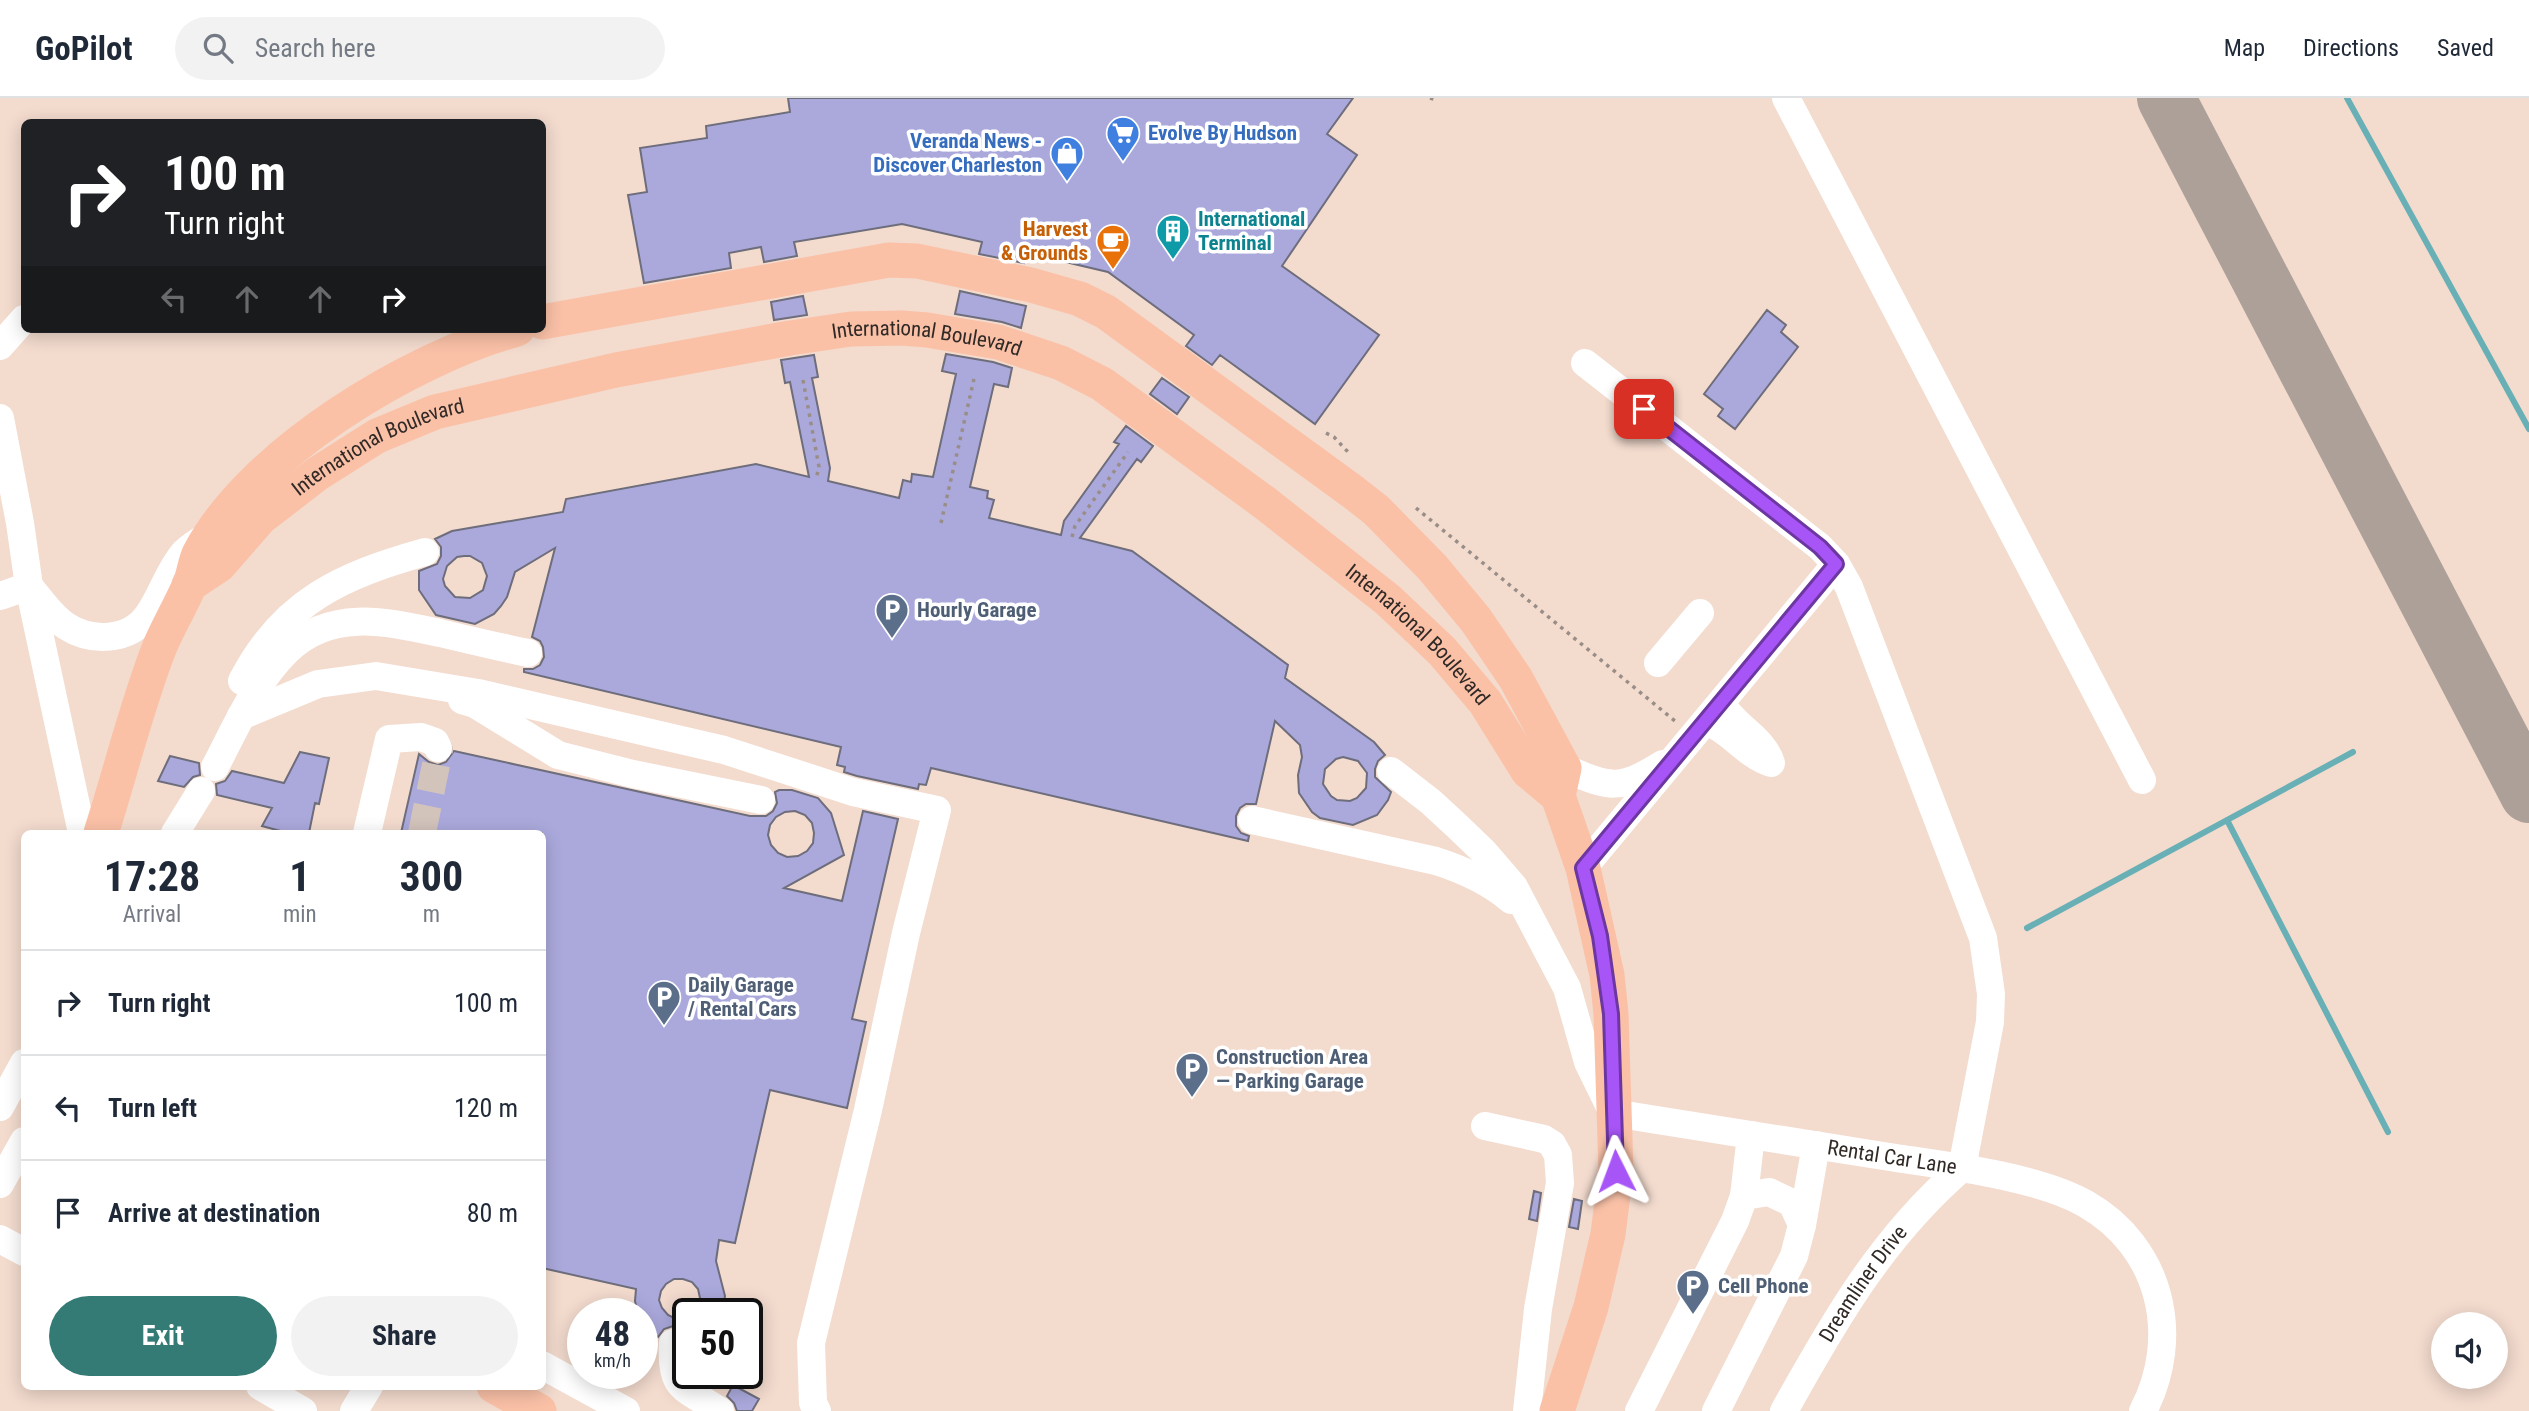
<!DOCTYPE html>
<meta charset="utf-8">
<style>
:root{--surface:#fff;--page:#f2f2f3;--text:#1f2937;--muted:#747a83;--line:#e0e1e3;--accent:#347b75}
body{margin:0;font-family:"Roboto Condensed",sans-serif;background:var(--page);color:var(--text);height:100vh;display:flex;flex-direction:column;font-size:26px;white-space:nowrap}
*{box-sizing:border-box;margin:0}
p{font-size:23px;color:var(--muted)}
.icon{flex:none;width:38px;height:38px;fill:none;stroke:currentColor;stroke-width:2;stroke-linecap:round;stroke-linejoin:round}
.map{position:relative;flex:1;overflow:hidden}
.panel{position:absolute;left:21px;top:732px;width:525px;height:560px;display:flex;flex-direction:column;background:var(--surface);border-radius:10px;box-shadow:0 4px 18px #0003}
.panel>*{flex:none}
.hud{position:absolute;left:21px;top:21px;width:525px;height:214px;border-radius:10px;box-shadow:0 4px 18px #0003;background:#202124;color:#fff;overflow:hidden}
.fabs{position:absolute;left:2431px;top:1214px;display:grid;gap:14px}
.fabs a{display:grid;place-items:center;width:77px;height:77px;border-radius:50%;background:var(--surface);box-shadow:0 4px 18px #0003;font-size:35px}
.speed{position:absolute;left:567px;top:1200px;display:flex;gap:14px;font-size:35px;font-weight:700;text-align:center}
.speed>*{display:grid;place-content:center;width:91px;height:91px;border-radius:50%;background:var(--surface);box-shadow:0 4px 18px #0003;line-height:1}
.speed small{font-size:18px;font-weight:400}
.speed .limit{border:4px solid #111;border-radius:10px;background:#fff;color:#111}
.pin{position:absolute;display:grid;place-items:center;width:60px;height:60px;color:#fff;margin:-30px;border-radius:14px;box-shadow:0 4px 10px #0006}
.me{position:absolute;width:77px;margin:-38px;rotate:357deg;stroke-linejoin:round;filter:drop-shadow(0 0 5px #0008)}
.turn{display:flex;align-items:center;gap:24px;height:147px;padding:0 28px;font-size:32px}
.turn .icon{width:91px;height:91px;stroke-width:2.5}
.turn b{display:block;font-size:49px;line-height:60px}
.lanes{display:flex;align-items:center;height:66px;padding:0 28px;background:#0003;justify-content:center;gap:35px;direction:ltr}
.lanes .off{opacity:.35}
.eta{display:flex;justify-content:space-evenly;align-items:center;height:119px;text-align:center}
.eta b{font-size:42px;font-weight:700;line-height:49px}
.cta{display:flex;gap:14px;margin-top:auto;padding:14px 28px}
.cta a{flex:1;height:80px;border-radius:42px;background:var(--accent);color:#fff;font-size:28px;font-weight:700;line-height:80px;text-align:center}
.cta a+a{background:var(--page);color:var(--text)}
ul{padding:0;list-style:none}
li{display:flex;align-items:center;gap:21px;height:105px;padding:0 28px;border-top:2px solid var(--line)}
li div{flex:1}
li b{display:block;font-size:26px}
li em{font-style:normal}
header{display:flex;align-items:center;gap:42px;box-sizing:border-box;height:98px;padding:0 35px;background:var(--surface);border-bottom:2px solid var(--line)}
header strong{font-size:33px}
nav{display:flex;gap:38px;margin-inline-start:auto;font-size:24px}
.search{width:490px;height:63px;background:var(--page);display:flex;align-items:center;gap:18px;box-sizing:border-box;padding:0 24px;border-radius:38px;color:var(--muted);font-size:26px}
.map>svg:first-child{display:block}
</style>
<header>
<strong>GoPilot</strong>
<div class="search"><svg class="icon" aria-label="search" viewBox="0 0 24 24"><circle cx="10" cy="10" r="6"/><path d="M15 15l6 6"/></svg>Search here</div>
<nav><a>Map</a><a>Directions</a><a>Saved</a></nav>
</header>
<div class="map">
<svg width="2529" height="1313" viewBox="0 0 2529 1313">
<rect width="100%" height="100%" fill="#fae9e0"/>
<!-- built -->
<path fill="#f3dbce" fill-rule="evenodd" d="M0,0H2529V1313H0ZM24,24H542V231H24ZM24,735H542V1288H24ZM583,1216H642V1276H583ZM688,1216H747V1276H688ZM2443,1227H2496V1279H2443Z"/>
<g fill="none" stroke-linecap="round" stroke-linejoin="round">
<!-- stream -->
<path stroke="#68b0b6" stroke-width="6" d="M2347,0L2529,331
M2227,722L2388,1034
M2027,830L2353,654"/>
<!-- taxiway -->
<path stroke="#aca098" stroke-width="58" d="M2166,0L2529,696"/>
</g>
<!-- building -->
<path fill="#aba9dc" stroke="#6e6d7c" stroke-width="2" fill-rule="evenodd" d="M788,0H1353L1327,36L1357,57L1282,168L1379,237L1315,326L1220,257L1212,267L1186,248L1194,237L1108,174L1027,155L1024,165L979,156L982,144L902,126L794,144L797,158L764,164L761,149L729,155L731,170L644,185L628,97L647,94L640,50L707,40L706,28L790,14Z
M960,193L1026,208L1021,230L1002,224L955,216Z
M803,198L807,217L774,222L771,204Z
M1767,212L1786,227L1781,234L1798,249L1735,331L1718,318L1723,311L1704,296Z
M946,256L993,264L1012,270L1008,289L994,286L970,389L988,393L987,400L994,402L989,420L1061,437L1064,423L1119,346L1114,344L1126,328L1153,348L1141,364L1137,361L1080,440L1132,453L1288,567L1285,580L1374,644L1385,657L1378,663L1375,671V679L1391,694L1388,702L1377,717L1353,727L1320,720L1312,714L1299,695L1298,677L1302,659L1300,647L1275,623L1256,706H1246L1240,710L1236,718V728L1241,735L1249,738L1248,743L931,670L926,687L919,686L918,691L857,678L844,674L845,669L837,667L841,649L524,574V571H533L540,567L544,559L543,549L540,543L532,539L555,450L515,474L507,499L501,508L494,516L475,526L436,517L419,492V473L437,466L441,458V449L435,441L452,433L563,414L566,401L756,366L809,379L790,284L785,285L781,262L814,257L818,279L812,280L830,370L828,383L899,400L903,382L911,384L912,376L933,379L956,276L942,273ZM464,458H470L482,465L487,478L483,492L470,500L455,499L445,488L443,481L447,468L457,459ZM1343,659L1358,663L1367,675L1366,690L1357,700L1350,703L1337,702L1331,698L1323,686L1325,671L1336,661Z
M1162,280L1189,299L1177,316L1150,296Z
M454,653L750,718H766L773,713L777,705L775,694L779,692H792L818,700L831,715L844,757L784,790L842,803L863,713L898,721L852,921L866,924L847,1010L770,992L735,1145L719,1142L716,1163L725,1198L722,1216H697L700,1200L698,1191L692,1184L683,1181H674L666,1186L661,1193L659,1202L662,1210L668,1217L676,1221L688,1220V1238L681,1230L673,1228L664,1231L658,1239L653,1237L642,1225V1216H638L635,1203L636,1191L542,1170V735H401L419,656L429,664L438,667L446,664ZM795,713L805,717L812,725L814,735L813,745L807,753L798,758L787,759L778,755L771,747L768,737L770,727L776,719L785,714Z
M300,654L329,660L319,706L315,705L309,735H288L262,728L272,710L217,697L216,686L225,683L232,673L284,685Z
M170,658L199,665L200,677L193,679L184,689L158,683Z
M1534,1093L1541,1095L1537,1123L1529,1121Z
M1574,1101L1582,1103L1578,1131L1569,1129Z
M733,1287L759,1301L752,1313H737L734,1305L727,1298Z"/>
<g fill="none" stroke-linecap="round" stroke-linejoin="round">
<!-- minor-tunnel -->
<path stroke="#d2c3bb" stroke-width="28" stroke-dasharray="28 14" stroke-linecap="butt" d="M422,735L439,652L438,650"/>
<!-- path -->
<path stroke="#998d87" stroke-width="3.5" stroke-dasharray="3.5 5" stroke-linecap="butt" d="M1430,0L1437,2
M803,282L819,369L816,381
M1326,335L1334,339L1348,354
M1416,410L1675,623
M941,425L974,281
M1072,439L1075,428L1128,354"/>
<!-- minor -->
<g stroke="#fff" stroke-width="28">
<path d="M1786,0L2142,682"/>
<path d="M0,248L24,221"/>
<path d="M1585,265L1820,449L1836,466L1849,489L1983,840L1991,896L1990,924L1962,1070"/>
<path d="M0,320L20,425L29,488L0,498"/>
<path d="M1658,565L1700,515"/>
<path d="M242,583C283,503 343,477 425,454"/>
<path d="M462,602L475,606L558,657L633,676L761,702"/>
<path d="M241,618L318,586L376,578L478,595L724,652L853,694L937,712L906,835L868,1012L811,1245L813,1305L817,1313"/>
<path d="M1706,623C1732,633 1746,657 1771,665C1763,639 1734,629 1721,605"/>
<path d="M215,669C236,629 255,584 288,552C332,510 388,524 440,535C469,542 499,549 528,555"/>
<path d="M1564,670C1611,690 1619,693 1663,666"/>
<path id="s1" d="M1391,673L1431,704L1457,728L1483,753L1514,789L1567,890L1588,964L1613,1015C1707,1030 1801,1045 1896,1060C1950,1068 2039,1079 2086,1106C2161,1149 2182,1238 2143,1313"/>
<path d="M1252,722L1436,763C1464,772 1489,783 1511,802"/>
<path d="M82,735L29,488C40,501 51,518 66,528C91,544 129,544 148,517C161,499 168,474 183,456C188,450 197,445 204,440"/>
<path d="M175,735L201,693"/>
<path d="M367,735L389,641L421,639L435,644L438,650"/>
<path d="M1583,770L1836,466"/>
<path d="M0,1009L24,965"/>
<path d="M1485,1028L1544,1041L1552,1046L1558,1057L1560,1085L1538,1211L1527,1313"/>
<path d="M0,1086L24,1043"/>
<path d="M1802,1127L1816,1047"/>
<path d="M0,1141L24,1154"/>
<path d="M673,1245C670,1293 684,1289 720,1313"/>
<path d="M542,1267L626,1313"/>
<path d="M260,1288L303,1313"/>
<path d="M354,1313L369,1288"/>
<path d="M1639,1313L1735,1123L1744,1098L1751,1037"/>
<path d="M1716,1313L1794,1158L1802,1127L1792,1105L1769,1094L1744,1098"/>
<path id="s2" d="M1784,1313C1834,1223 1882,1139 1962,1070"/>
</g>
<!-- major -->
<g stroke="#fac1a7" stroke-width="35">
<path d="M542,224L889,162L917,163L1031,187L1080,201L1106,214L1353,394L1376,412L1432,469L1476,522L1516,581L1564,670L1558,698L1583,770L1607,877L1611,916L1616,1073L1608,1136L1591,1209L1557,1313"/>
<path id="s3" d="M189,487L219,467L260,420L317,376L377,338L435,314L616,272L790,240L851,231L902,230L927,232L998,244L1061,265L1102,286L1265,405L1388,502L1442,553L1485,604L1528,673L1558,698"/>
<path d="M101,735C121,673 136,609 160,548C169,527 181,507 190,486C194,476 195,465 199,456C251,356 411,260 517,231"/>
<path d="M494,1288L539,1313"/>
</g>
</g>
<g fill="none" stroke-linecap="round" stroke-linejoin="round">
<defs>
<path id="route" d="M1616,1073L1611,916L1600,838L1583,770L1836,466L1820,449L1644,311"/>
</defs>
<!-- route casing -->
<use href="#route" stroke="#6d37a1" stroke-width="18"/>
<!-- route -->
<use href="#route" stroke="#a855f7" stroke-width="12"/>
</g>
<!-- icons -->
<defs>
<symbol id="supermarket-pin" viewBox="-11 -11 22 30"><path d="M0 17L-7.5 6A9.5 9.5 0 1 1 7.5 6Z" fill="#3f7fe0" stroke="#fff"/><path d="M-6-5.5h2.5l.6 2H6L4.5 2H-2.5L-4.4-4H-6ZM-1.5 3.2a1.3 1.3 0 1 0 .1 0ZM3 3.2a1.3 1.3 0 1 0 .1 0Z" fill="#fff"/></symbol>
<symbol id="shop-pin" viewBox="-11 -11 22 30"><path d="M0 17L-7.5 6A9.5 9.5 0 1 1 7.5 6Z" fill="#3f7fe0" stroke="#fff"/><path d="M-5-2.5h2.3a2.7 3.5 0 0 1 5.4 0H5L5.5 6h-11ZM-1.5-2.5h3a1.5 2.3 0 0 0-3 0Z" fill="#fff"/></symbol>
<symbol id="building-pin" viewBox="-11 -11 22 30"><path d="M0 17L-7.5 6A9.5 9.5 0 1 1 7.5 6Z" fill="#0f9aa8" stroke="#fff"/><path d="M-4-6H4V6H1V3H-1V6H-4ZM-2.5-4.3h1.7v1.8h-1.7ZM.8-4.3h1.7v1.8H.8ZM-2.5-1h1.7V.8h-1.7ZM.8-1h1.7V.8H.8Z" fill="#fff"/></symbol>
<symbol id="cafe-pin" viewBox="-11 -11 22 30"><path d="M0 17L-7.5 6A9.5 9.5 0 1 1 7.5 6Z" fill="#e8710a" stroke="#fff"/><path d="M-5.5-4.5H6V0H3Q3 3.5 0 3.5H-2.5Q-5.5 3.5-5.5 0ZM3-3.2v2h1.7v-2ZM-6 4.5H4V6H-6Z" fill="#fff"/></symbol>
<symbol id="parking-pin" viewBox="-11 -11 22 30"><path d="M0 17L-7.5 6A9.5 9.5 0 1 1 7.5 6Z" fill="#5c6f8a" stroke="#fff"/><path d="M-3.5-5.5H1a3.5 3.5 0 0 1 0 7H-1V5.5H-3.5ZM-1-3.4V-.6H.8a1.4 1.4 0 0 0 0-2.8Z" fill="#fff"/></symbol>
</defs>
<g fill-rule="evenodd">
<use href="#supermarket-pin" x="1104" y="16" width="38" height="52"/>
<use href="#shop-pin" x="1048" y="36" width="38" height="52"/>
<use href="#building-pin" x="1154" y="114" width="38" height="52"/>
<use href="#cafe-pin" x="1094" y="124" width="38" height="52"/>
<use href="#parking-pin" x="873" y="493" width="38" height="52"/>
<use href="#parking-pin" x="645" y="880" width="38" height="52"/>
<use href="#parking-pin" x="1173" y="952" width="38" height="52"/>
<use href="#parking-pin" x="1674" y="1169" width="38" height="52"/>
</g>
<g text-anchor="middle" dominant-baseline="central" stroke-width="7" stroke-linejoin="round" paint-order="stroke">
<!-- shop labels -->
<g font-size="21" font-weight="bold" fill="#366cbe" stroke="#fff" text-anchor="start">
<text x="1148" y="35">Evolve By Hudson</text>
<text x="1042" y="43" text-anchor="end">Veranda News -<tspan x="1042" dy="24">Discover Charleston</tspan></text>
</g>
<!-- culture labels -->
<g font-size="21" font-weight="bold" fill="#0d838f" stroke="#fff" text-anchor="start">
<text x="1198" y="121">International<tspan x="1198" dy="24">Terminal</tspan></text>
</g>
<!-- food labels -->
<g font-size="21" font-weight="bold" fill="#c56008" stroke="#fff" text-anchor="end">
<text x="1088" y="131">Harvest<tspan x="1088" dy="24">&amp; Grounds</tspan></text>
</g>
<!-- street labels -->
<g font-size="21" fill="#302926" stroke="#fff">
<text stroke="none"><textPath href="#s3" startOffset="805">International Boulevard</textPath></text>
<text stroke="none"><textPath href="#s3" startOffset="238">International Boulevard</textPath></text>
<text stroke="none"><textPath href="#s3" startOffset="1393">International Boulevard</textPath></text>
<text stroke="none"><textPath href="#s1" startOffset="700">Rental Car Lane</textPath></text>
<text stroke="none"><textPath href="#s2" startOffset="150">Dreamliner Drive</textPath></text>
</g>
<!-- service labels -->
<g font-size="21" font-weight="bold" fill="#4e5e75" stroke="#fff" text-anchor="start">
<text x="917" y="512">Hourly Garage</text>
<text x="688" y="887">Daily Garage<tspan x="688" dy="24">/ Rental Cars</tspan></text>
<text x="1216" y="959">Construction Area<tspan x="1216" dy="24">— Parking Garage</tspan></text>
<text x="1718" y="1188">Cell Phone</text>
</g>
</g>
</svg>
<div class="fabs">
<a><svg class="icon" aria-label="sound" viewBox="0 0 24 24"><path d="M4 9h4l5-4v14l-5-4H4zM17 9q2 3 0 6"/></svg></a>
</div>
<div class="speed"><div>48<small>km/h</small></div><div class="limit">50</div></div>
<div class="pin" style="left:1644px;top:311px;background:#d93025"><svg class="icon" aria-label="arrive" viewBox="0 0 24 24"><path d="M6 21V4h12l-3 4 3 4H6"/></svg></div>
<svg class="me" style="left:1616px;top:1073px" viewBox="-20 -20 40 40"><path d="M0-17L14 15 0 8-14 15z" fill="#a855f7" stroke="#fff" stroke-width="4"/></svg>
<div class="hud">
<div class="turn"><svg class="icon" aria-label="right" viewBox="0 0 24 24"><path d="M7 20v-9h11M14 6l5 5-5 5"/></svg><div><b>100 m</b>Turn right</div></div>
<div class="lanes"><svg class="icon off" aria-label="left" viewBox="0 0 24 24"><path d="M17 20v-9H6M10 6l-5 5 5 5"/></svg><svg class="icon off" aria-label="ahead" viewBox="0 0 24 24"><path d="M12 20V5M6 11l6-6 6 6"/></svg><svg class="icon off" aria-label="ahead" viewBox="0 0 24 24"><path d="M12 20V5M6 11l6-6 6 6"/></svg><svg class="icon" aria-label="right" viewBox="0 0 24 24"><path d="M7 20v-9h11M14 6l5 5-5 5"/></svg></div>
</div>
<section class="panel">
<div class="eta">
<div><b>17:28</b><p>Arrival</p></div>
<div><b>1</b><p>min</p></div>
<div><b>300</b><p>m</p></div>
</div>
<ul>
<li><svg class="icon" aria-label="right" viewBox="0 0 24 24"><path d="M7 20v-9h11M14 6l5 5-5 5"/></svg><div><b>Turn right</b></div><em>100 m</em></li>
<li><svg class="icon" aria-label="left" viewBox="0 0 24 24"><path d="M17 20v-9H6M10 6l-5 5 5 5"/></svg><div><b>Turn left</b></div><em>120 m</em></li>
<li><svg class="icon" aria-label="arrive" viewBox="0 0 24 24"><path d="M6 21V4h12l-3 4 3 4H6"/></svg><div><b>Arrive at destination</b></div><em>80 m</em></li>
</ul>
<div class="cta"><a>Exit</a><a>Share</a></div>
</section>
</div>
